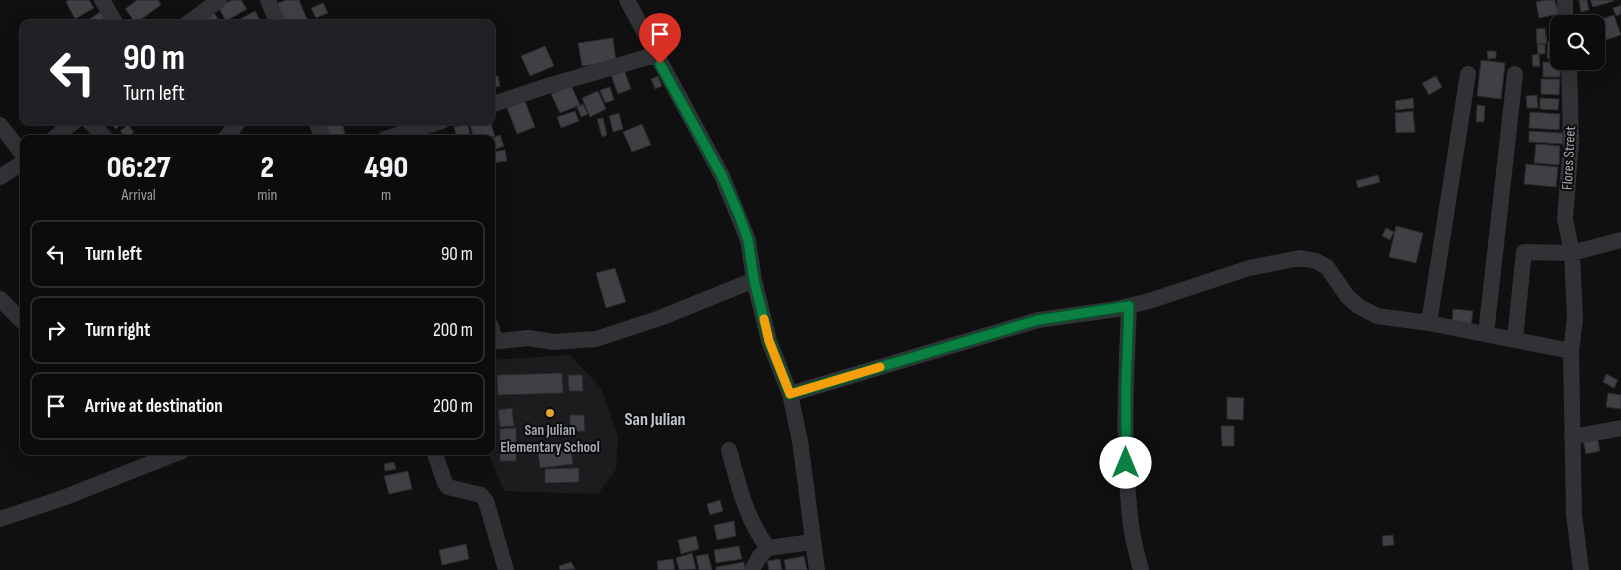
<!DOCTYPE html>
<style>
:root{--surface:#0c0c0d;--page:#151516;--text:#f1f3f6;--muted:#9a9b9d;--line:#2c2c2e}
body{margin:0;font-family:"Sofia Sans Condensed",sans-serif;background:var(--page);color:var(--text);height:100vh;display:flex;flex-direction:column;font-size:19px;white-space:nowrap}
*{box-sizing:border-box;margin:0}
p{font-size:16px;color:var(--muted)}
.icon{flex:none;width:28px;height:28px;fill:none;stroke:currentColor;stroke-width:2;stroke-linecap:round;stroke-linejoin:round}
.map{position:relative;flex:1;overflow:hidden}
.side{position:absolute;left:20px;top:135px;width:475px;height:320px;display:flex;flex-direction:column;background:var(--surface);border-radius:10px;box-shadow:0 5px 20px #0002,0 0 0 1px var(--line)}
.side>*{flex:none}
.guide{position:absolute;left:20px;top:20px;width:475px;height:105px;border-radius:10px;box-shadow:0 5px 20px #0002,0 0 0 1px var(--line);background:#202124;color:#fff;overflow:hidden}
.controls{position:absolute;left:1550px;top:15px;display:grid;gap:10px}
.controls a{display:grid;place-items:center;width:55px;height:55px;border-radius:10px;background:var(--surface);box-shadow:0 5px 20px #0002,0 0 0 1px var(--line);font-size:25px}
.pin{position:absolute;display:grid;place-items:center;width:42px;height:42px;color:#fff;margin:-51px -21px;border-radius:50% 50% 50% 0;rotate:-45deg;box-shadow:0 0 5px #0007}
.pin .icon{rotate:45deg}
.me{position:absolute;width:55px;margin:-28px;rotate:0deg;stroke-linejoin:round;filter:drop-shadow(0 0 4px #0008)}
.turn{display:flex;align-items:center;gap:18px;height:105px;padding:0 20px;font-size:22px}
.turn .icon{width:65px;height:65px;stroke-width:2.5}
.turn b{display:block;font-size:35px;line-height:42px}
.eta{display:flex;justify-content:space-evenly;align-items:center;height:85px;text-align:center}
.eta b{font-size:30px;font-weight:800;line-height:35px}
ul{padding:0;list-style:none}
li{display:flex;align-items:center;gap:15px;height:68px;margin:0 10px 8px;padding:0 10px;border:2px solid var(--line);border-radius:10px}
li div{flex:1}
li b{display:block;font-size:19px}
li em{font-style:normal}
.map>svg:first-child{display:block}
</style>
<div class="map">
<svg width="1621" height="570" viewBox="0 0 1621 570">
<rect width="100%" height="100%" fill="#101011"/>
<!-- built -->
<path fill="#1c1c1e" d="M570,355L601,388L618,437L616,469L598,494L504,491L489,455L488,451H491V360Z"/>
<!-- building -->
<path fill="#3f4044" stroke="#2a2a2d" d="M69,0H89L94,8L75,19L66,2Z
M137,0H158L161,5L136,23L125,9Z
M232,0H241L247,9L226,21L218,7Z
M286,0H299L309,24H285L276,4Z
M1545,0H1555L1558,14L1539,18L1536,2Z
M1579,0H1587L1589,10L1581,12Z
M1590,0H1613L1614,1L1593,7Z
M323,3L328,13L316,18L311,8Z
M1621,5V14L1616,16L1613,8Z
M103,10L112,24H82Z
M213,11L221,24H192Z
M255,11L262,24H233V23Z
M1614,15L1621,35L1596,43V24H1587Z
M1545,28L1547,43L1537,44L1536,29Z
M1558,28L1559,36L1551,37L1550,29Z
M613,38L616,62L582,66L578,43Z
M1548,42L1559,43V59L1547,58Z
M1537,44H1545V54H1538Z
M545,46L554,66L530,76L521,56Z
M1487,51H1496V58L1488,59Z
M1539,54L1540,66L1533,67L1532,55Z
M1481,60L1505,63L1501,99L1477,96Z
M1543,62L1560,63V77H1543Z
M623,67L631,89L618,94L610,72Z
M498,76L500,86L491,88V77Z
M658,76L662,86L655,89L651,79Z
M1436,76L1442,87L1429,95L1422,83Z
M1541,79H1560L1559,95L1541,94Z
M571,85L580,105L560,113L551,94Z
M610,87L614,100L605,103L600,90Z
M598,91L606,109L590,117L582,98Z
M1537,95L1538,108H1527L1526,96Z
M1413,98L1414,108L1396,110L1395,101Z
M1540,98L1559,99L1558,110L1540,109Z
M525,101L535,127L517,134L507,108Z
M583,104L588,114L581,117L577,107Z
M1477,105L1485,106L1484,122H1476Z
M575,111L579,121L561,128L557,117Z
M1413,111L1415,132L1396,133L1395,113Z
M1530,112L1560,114L1559,130L1529,128Z
M619,113L623,129L613,132L609,116Z
M603,118L607,135L602,137L597,119Z
M108,121H125L116,129Z
M320,121H342L345,134L323,138Z
M469,121H490L495,136L474,139Z
M468,124L471,139H457L454,127Z
M642,124L651,145L632,152L623,132Z
M128,125L134,132L126,139L120,131Z
M1529,131L1563,133V144L1529,142Z
M500,135L504,146L493,150L491,139H489Z
M1536,144L1560,146L1559,165L1534,163Z
M505,150L507,161L494,163L493,152Z
M1526,164L1558,167L1556,187L1524,184Z
M1378,175L1380,182L1358,188L1356,181Z
M1396,226L1423,233L1416,263L1389,257Z
M1386,228L1394,232L1390,240L1382,236Z
M615,268L626,302L606,308L596,273Z
M1453,309L1473,311L1471,326L1452,324Z
M562,373L563,393L498,395L497,375Z
M1606,374L1618,380L1614,388L1603,382Z
M568,375H582L583,391H569Z
M1608,393L1621,395V409L1606,407Z
M1227,397L1244,398L1243,420L1227,419Z
M512,408L514,426L500,427L498,410Z
M570,415H584L585,431L570,432Z
M1221,426H1234V446H1222Z
M516,428V461H500V429Z
M1597,437L1600,451L1586,454L1583,440Z
M571,449L573,464L540,468L538,453Z
M394,462L396,469L385,471L384,464Z
M579,468V482L545,483V469Z
M408,471L412,489L389,494L384,476Z
M720,500L723,511L710,515L707,504Z
M734,521L736,536L717,540L714,525Z
M1393,535L1394,545L1383,546L1382,536Z
M696,536L699,549L681,554L678,540Z
M466,544L469,559L442,565L439,550Z
M739,546L742,559L716,563L714,550Z
M692,553L696,569L679,570L676,558Z
M708,554L712,570H699L696,556Z
M804,556L807,570H786L784,560Z
M673,559L675,570H658L657,561Z
M780,559L782,570H769L767,561Z
M571,562L575,569L560,570L559,566Z
M744,562L745,570H716V567Z"/>
<g fill="none" stroke-linecap="round" stroke-linejoin="round">
<!-- minor -->
<path stroke="#313236" stroke-width="16" d="M102,0L116,24
M268,0L278,24
M627,0L722,176L748,240L754,280L769,341L790,394L800,441L817,570
M1565,0V24
M187,24L219,0
M1569,61L1571,142L1565,219L1572,253L1575,319L1571,351L1574,514L1581,570
M491,105L544,87L655,55
M89,121L106,139
M316,121L323,139
M0,125L24,156
M53,139L75,121
M225,139L239,121
M385,139L442,121
M0,177L24,162
M0,299L24,323
M1129,306C1126,378 1122,452 1131,525C1133,540 1137,555 1141,570
M1429,323L1468,74
M491,326L495,341
M1486,334L1515,74
M1515,339L1524,252L1572,253L1621,240
M491,342L528,338L554,342L596,339L660,318L754,280
M790,394L1038,320L1117,309L1149,301L1249,268L1300,258L1316,261L1327,267L1347,296L1358,306L1377,316L1429,323L1571,351
M1572,437L1621,428
M729,450C739,486 745,517 768,548
M434,451L445,483L448,487L481,495L486,501L506,570
M0,519L63,498L182,451
M752,570L760,556L768,548L812,542"/>
</g>
<g fill="none" stroke-linecap="round" stroke-linejoin="round">
<defs>
<path id="route" d="M660,64L722,176L739,215L748,240L754,280L769,341L790,394L1038,320L1129,306L1126,386V463"/>
</defs>
<!-- route casing -->
<use href="#route" stroke="#07532c" stroke-width="12"/>
<!-- route -->
<use href="#route" stroke="#0b8043" stroke-width="9"/>
<!-- slow -->
<path stroke="#f59e0b" stroke-width="9" d="M764,319L769,341L790,394L880,367"/>
</g>
<!-- markers -->
<circle fill="#e4a334" stroke="#0b0b0c" stroke-width="2" cx="550" cy="413" r="5"/>
<g text-anchor="middle" dominant-baseline="central" stroke-width="4" stroke-linejoin="round" paint-order="stroke">
<!-- street labels -->
<g font-size="15" fill="#a2a7b1" stroke="#0b0b0c">
<text transform="translate(1569 158) rotate(-87)">Flores Street</text>
</g>
<!-- poi labels -->
<g font-size="15" font-weight="bold" fill="#a2a7b1" stroke="#0b0b0c">
<text x="550" y="430">San Julian<tspan x="550" dy="17">Elementary School</tspan></text>
</g>
<!-- quarter labels -->
<g font-size="18" font-weight="bold" fill="#c2c6cd" stroke="#0b0b0c">
<text x="655" y="419">San Julian</text>
</g>
</g>
</svg>
<div class="controls">
<a><svg class="icon" aria-label="search" viewBox="0 0 24 24"><circle cx="10" cy="10" r="6"/><path d="M15 15l6 6"/></svg></a>
</div>
<div class="pin" style="left:660px;top:64px;background:#d93025"><svg class="icon" aria-label="arrive" viewBox="0 0 24 24"><path d="M6 21V4h12l-3 4 3 4H6"/></svg></div>
<svg class="me" style="left:1126px;top:463px" viewBox="-20 -20 40 40"><circle r="19" fill="#fff"/><path d="M0-13L10 11 0 6-10 11z" fill="#0b8043"/></svg>
<div class="guide">
<div class="turn"><svg class="icon" aria-label="left" viewBox="0 0 24 24"><path d="M17 20v-9H6M10 6l-5 5 5 5"/></svg><div><b>90 m</b>Turn left</div></div>
</div>
<section class="side">
<div class="eta">
<div><b>06:27</b><p>Arrival</p></div>
<div><b>2</b><p>min</p></div>
<div><b>490</b><p>m</p></div>
</div>
<ul>
<li><svg class="icon" aria-label="left" viewBox="0 0 24 24"><path d="M17 20v-9H6M10 6l-5 5 5 5"/></svg><div><b>Turn left</b></div><em>90 m</em></li>
<li><svg class="icon" aria-label="right" viewBox="0 0 24 24"><path d="M7 20v-9h11M14 6l5 5-5 5"/></svg><div><b>Turn right</b></div><em>200 m</em></li>
<li><svg class="icon" aria-label="arrive" viewBox="0 0 24 24"><path d="M6 21V4h12l-3 4 3 4H6"/></svg><div><b>Arrive at destination</b></div><em>200 m</em></li>
</ul>
</section>
</div>
